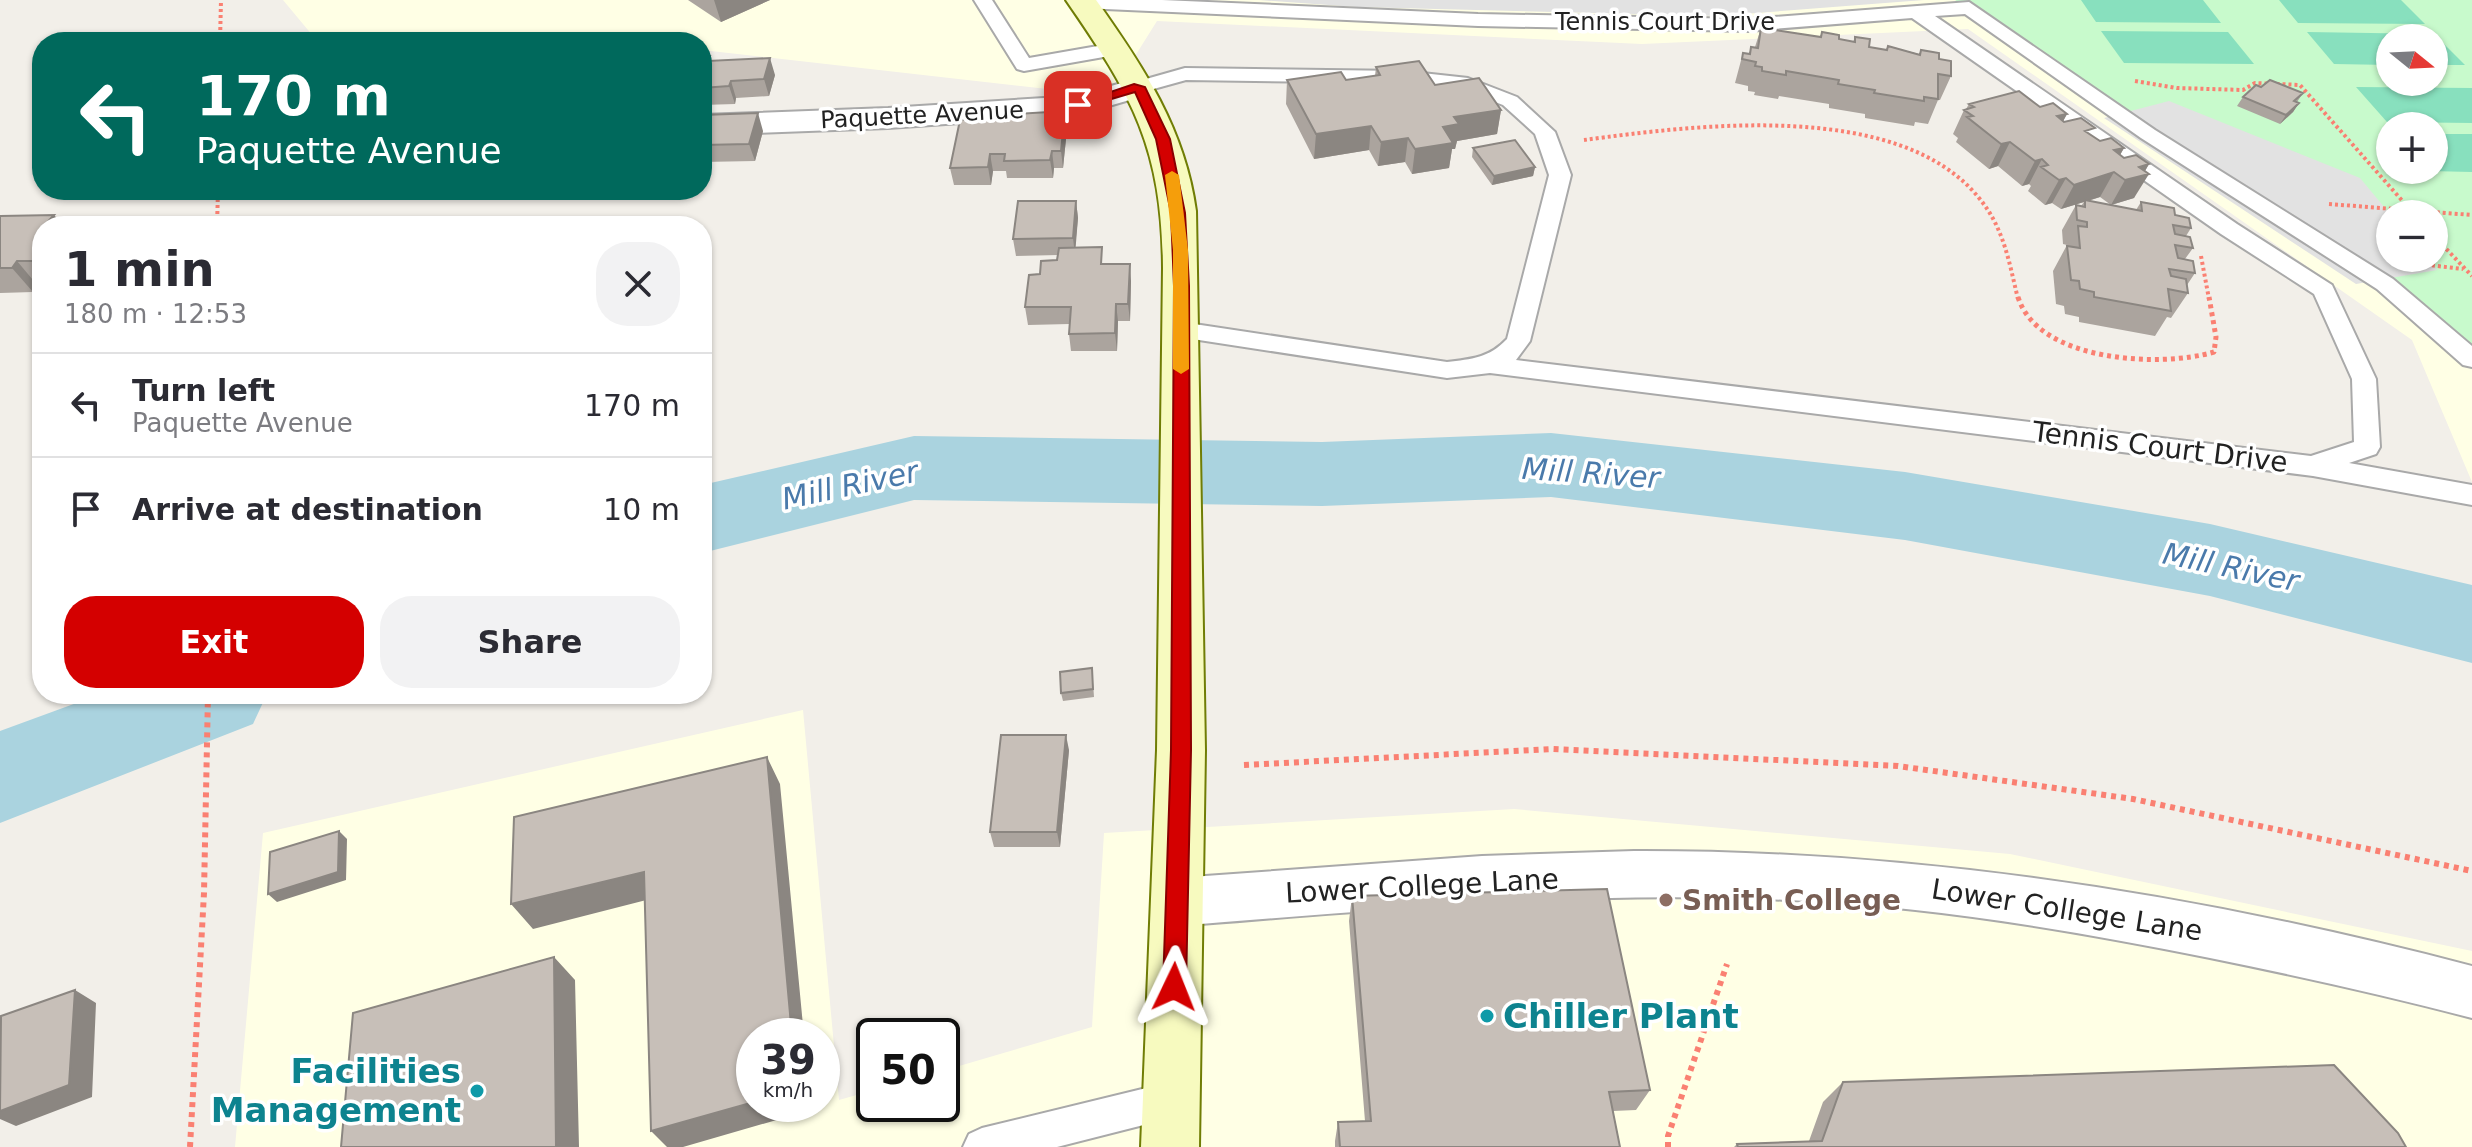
<!DOCTYPE html>
<meta charset="utf-8">
<style>
:root{--surface:#fff;--page:#f2f2f3;--text:#2b2b33;--muted:#7c7c81;--line:#e1e1e2;--accent:#d40000}
body{margin:0;font-family:"DejaVu Sans",sans-serif;background:var(--page);color:var(--text);height:100vh;display:flex;flex-direction:column;font-size:30px;white-space:nowrap}
*{box-sizing:border-box;margin:0}
p{font-size:26px;color:var(--muted)}
.icon{flex:none;width:44px;height:44px;fill:none;stroke:currentColor;stroke-width:2;stroke-linecap:round;stroke-linejoin:round}
.map{position:relative;flex:1;overflow:hidden}
.drawer{position:absolute;left:32px;top:216px;width:680px;height:488px;display:flex;flex-direction:column;background:var(--surface);border-radius:32px;box-shadow:0 2px 6px #0004}
.drawer>*{flex:none}
.top-card{position:absolute;left:32px;top:32px;width:680px;height:168px;border-radius:32px;box-shadow:0 2px 6px #0004;background:#00695c;color:#fff;overflow:hidden}
.needle{width:52px;rotate:108deg}
.controls{position:absolute;left:2376px;top:24px;display:grid;gap:16px}
.controls a{display:grid;place-items:center;width:72px;height:72px;border-radius:50%;background:var(--surface);box-shadow:0 2px 6px #0004;font-size:40px}
.speed{position:absolute;left:736px;top:1018px;display:flex;gap:16px;font-size:40px;font-weight:700;text-align:center}
.speed>*{display:grid;place-content:center;width:104px;height:104px;border-radius:50%;background:var(--surface);box-shadow:0 2px 6px #0004;line-height:1}
.speed small{font-size:20px;font-weight:400}
.speed .limit{border:4px solid #111;border-radius:12px;background:#fff;color:#111}
.pin{position:absolute;display:grid;place-items:center;width:68px;height:68px;color:#fff;margin:-34px;border-radius:16px;box-shadow:0 4px 12px #0006}
.me{position:absolute;width:88px;margin:-44px;rotate:2deg;stroke-linejoin:round;filter:drop-shadow(0 0 6px #0008)}
.turn{display:flex;align-items:center;gap:28px;height:168px;padding:0 32px;font-size:36px}
.turn .icon{width:104px;height:104px;stroke-width:2.5}
.turn b{display:block;font-size:56px;line-height:68px}
.round{display:grid;place-items:center;flex:none;width:84px;height:84px;border-radius:32px;background:var(--page)}
.summary{display:flex;align-items:center;justify-content:space-between;height:136px;padding:0 32px}
h1{font-size:48px;font-weight:700;line-height:60px}
.action{display:flex;gap:16px;margin-top:auto;padding:16px 32px}
.action a{flex:1;height:92px;border-radius:32px;background:var(--accent);color:#fff;font-size:32px;font-weight:700;line-height:92px;text-align:center}
.action a+a{background:var(--page);color:var(--text)}
ul{padding:0;list-style:none}
li{display:flex;align-items:center;gap:24px;height:104px;padding:0 32px;border-top:2px solid var(--line)}
li div{flex:1}
li b{display:block;font-size:30px}
li em{font-style:normal}
.map>svg:first-child{display:block}
</style>
<div class="map">
<svg width="2472" height="1147" viewBox="0 0 2472 1147">
<rect width="100%" height="100%" fill="#f2efe9"/>
<!-- education -->
<path fill="#ffffe5" fill-rule="evenodd" d="M283,0H2472V482L2412,340L1968,29L1642,44L1157,21L1110,96L702,50V42H318ZM2390,38H2434V82H2390ZM2390,126H2434V170H2390ZM2390,214H2434V258H2390Z
M803,710L839,1100L874,1090V1104H942V1071L1092,1027L1104,833L1514,809L2010,854L2472,951V1147H235L263,833ZM754,1036H822V1104H754Z"/>
<!-- park -->
<path fill="#c8facc" fill-rule="evenodd" d="M1955,0H2472V359L2385,284ZM2390,38H2434V82H2390ZM2390,126H2434V170H2390ZM2390,214H2434V258H2390Z"/>
<!-- pitch -->
<path fill="#88e0be" d="M2081,0H2203L2221,23L2096,22Z
M2279,0H2401L2425,24L2298,23Z
M2101,31L2228,32L2254,64L2124,63Z
M2307,32L2434,34L2465,65H2434V38H2390V65L2334,64Z
M2356,87L2472,88V123L2387,122Z
M2434,134H2472V172L2429,171L2434,170Z"/>
<!-- parking -->
<path fill="#e2e2e2" d="M1259,0H1924L1717,16L1356,7Z
M2169,101L2360,178L2390,214V258H2427L2437,270L2356,284L2104,118Z"/>
<g fill="none" stroke-linecap="round" stroke-linejoin="round">
<!-- river -->
<path fill="#aad3df" fill-rule="evenodd" d="M1551,433L1905,472L2210,524L2472,585V663L2210,596L1905,540L1551,497L1322,506L914,500L702,553V485L914,436L1322,442Z
M101,694H267L253,724L0,823V731Z"/>
<defs>
<path id="lane" d="M974,0H992L1029,58L1115,43L1125,49L1115,55L1024,71L1017,69Z
M1075,0H1162L1478,14L1748,19L1969,2L2155,130L2393,279L2472,346V367L2463,365L2377,289L2141,138L1965,14L1935,16L2237,224L2332,285L2376,379L2380,447L2376,454L2349,463L2472,485V505L2313,476L1490,373L1447,378L1173,336L1169,330L1173,324L1181,322L1447,362C1472,359 1489,358 1507,339L1549,175L1535,134L1503,105L1464,90L1404,83L1186,80L1139,93L1129,87L1132,83L1185,68L1404,71L1468,78L1517,97L1555,132L1571,175L1530,341L1516,360L2311,456L2354,442L2352,379L2314,294L2221,234L1912,18L1748,31L1478,26L1083,8L1076,6Z
M1171,1082L1184,1087L1189,1100L1184,1113L1171,1118L1057,1147H963L969,1134L982,1128Z"/>
<path id="street" d="M1139,78L1150,80L1155,87L1150,94L1078,115L888,128L702,135V115L888,108L1076,96Z
M1634,851C1917,850 2198,894 2472,966V1018C2385,995 2298,976 2210,958C2070,930 1929,906 1787,900C1583,890 1380,910 1177,926L1158,919L1151,902L1158,885L1177,878L1482,856Z"/>
<path id="secondary" d="M1066,0H1096C1143,66 1185,129 1196,211L1205,750L1199,1147H1141L1157,750L1163,268C1162,147 1133,97 1066,0Z"/>
</defs>
<!-- lane casing -->
<use href="#lane" stroke="#a9a9a9" stroke-width="4"/>
<!-- street casing -->
<use href="#street" stroke="#a9a9a9" stroke-width="4"/>
<!-- secondary casing -->
<use href="#secondary" stroke="#707d05" stroke-width="4"/>
<!-- path-far2 -->
<path stroke="#fa8072" stroke-width="4" stroke-dasharray="3 3" stroke-linecap="butt" d="M220,42L221,0
M2135,81L2177,88L2243,90L2255,83L2300,85L2414,214
M1584,140C1696,125 1899,99 1979,198C2004,228 2009,262 2018,299
M2329,204L2472,215
M217,226L218,190
M2434,236L2472,276
M2201,256L2209,299
M2420,264L2463,269"/>
<!-- path-far1 -->
<path stroke="#fa8072" stroke-width="5" stroke-dasharray="4 4" stroke-linecap="butt" d="M2018,297C2038,362 2160,368 2214,352L2216,337L2209,297"/>
<!-- path -->
<path stroke="#fa8072" stroke-width="6" stroke-dasharray="5 5" stroke-linecap="butt" d="M1244,765L1552,749L1898,766L2133,799L2472,871
M190,1147L204,893L208,694
M1668,1147V1136L1727,964"/>
<!-- lane -->
<use href="#lane" fill="#fff" fill-rule="evenodd"/>
<!-- street -->
<use href="#street" fill="#fff" fill-rule="evenodd"/>
<!-- secondary -->
<use href="#secondary" fill="#f7fabf" fill-rule="evenodd"/>
</g>
<!-- wall -->
<path fill="#aba49e" fill-rule="evenodd" d="M688,0H770L721,22Z
M1761,28L1820,37L1822,32L1839,39L1853,42L1855,37L1869,47L1886,50L1888,46L1919,54L1921,50L1939,59L1951,76L1940,100H1938L1928,124L1915,122L1914,126L1865,118V114L1829,108V104L1779,96L1778,99L1754,95L1755,92L1748,91V86L1735,83L1743,53L1749,54L1751,47H1755Z
M702,56L711,60L775,75L769,96L736,98L735,104L702,105Z
M1376,67L1435,85L1501,110L1497,134L1457,141L1455,149H1452L1449,168L1412,174L1405,162L1378,166L1369,150L1314,159L1286,104L1287,80H1346L1375,76Z
M2303,93L2297,102L2299,103L2293,112L2280,124L2237,106L2243,97Z
M1969,104L2040,107L2067,114L2063,121L2091,135L2100,141L2124,148L2120,155L2124,158L2149,164L2145,171L2134,198L2111,205L2136,210L2141,202L2175,215L2191,228L2186,236L2193,248L2185,259L2195,273L2187,285L2188,293L2171,318L2167,317L2155,336L2079,322V317L2065,314L2064,306L2056,304L2053,271L2067,245L2063,244L2062,230L2076,205L2081,206L2084,202L2061,209L2052,203L2045,205L2028,191L2031,186L2029,184L2022,186L1998,166L1989,169L1956,142L1958,138L1953,134L1964,110L1966,109ZM2100,197L2111,205L2088,201Z
M999,110L1000,115L1067,129L1063,168H1054L1053,178H1007L1006,171H993L991,185H954L950,168Z
M702,115L763,131L755,161L702,162Z
M1473,148L1535,167L1533,176L1492,185L1472,157Z
M1076,201L1078,218L1075,247L1131,281L1130,321H1118L1117,351H1071L1069,334V324L1028,325L1025,307L1040,274L1057,260L1058,255L1016,256L1013,239Z
M54,215L63,226H42V286H38L33,292L0,293V216Z
M1092,668L1094,697L1063,701L1061,693Z
M1069,750L1060,847H994L990,832Z
M1352,896L1650,1090L1636,1110L1613,1111L1620,1147H1335V1141L1338,1122L1365,1121L1349,921Z
M1843,1082L2406,1147H1734L1737,1144L1809,1141L1823,1102Z"/>
<!-- shaded-wall -->
<path fill="#8b8681" d="M714,0H770L721,22Z
M770,58L775,75L769,96L764,79Z
M731,81L736,98L735,104L729,86Z
M2299,103L2293,112L2280,124L2286,115Z
M1501,110L1497,134L1457,141L1455,149H1452L1449,168L1412,174L1415,149L1454,117Z
M1065,111L1067,129L1063,168L1061,151Z
M758,113L763,131L755,161L749,144Z
M2067,114L2054,138L2057,116Z
M1371,126L1369,150L1314,159L1316,134Z
M1408,138L1405,162L1378,166L1381,142Z
M2010,142L1998,166L1989,169L2001,144Z
M2124,148L2110,172L2114,150Z
M1052,151L1054,168L1053,178L1050,160Z
M990,154L993,171L991,185L988,167Z
M2042,159L2029,184L2022,186L2035,161Z
M2149,164L2142,176L2149,174L2134,198L2111,205L2125,180L2139,167Z
M1535,167L1533,176L1492,185L1494,176Z
M2114,172L2100,197L2061,209L2074,185Z
M2066,178L2052,203L2045,205L2059,180Z
M1076,201L1078,218L1075,255L1073,238Z
M54,215L63,226H44Z
M42,255V267L37,261Z
M17,261L38,286L33,292L12,268Z
M1130,264L1131,281L1130,321L1128,304Z
M1116,304L1118,321L1117,351L1115,333Z
M1066,735L1069,750L1060,847L1057,832Z
M767,757L780,784L804,1036H792Z
M339,831L347,839L346,880L277,902L268,894Z
M644,872L662,896L533,929L511,904Z
M554,957L575,980L579,1147H556Z
M75,990L96,1003L92,1097L16,1126L0,1119V1111Z
M754,1102V1104H811V1110L683,1147H667L651,1131Z"/>
<!-- building -->
<path fill="#c7bfb8" stroke="#8b8681" stroke-width="2" d="M1761,28L1821,37L1822,32L1839,35V39L1855,42V37L1870,39L1869,47L1887,50L1888,46L1920,55L1921,50L1939,53V59L1951,61V76L1938,74V99L1924,97V101L1874,93L1875,90L1838,84L1839,80L1786,71V75L1762,71V67L1755,66L1756,62L1742,59L1743,53L1750,54L1751,47L1758,48Z
M702,56H710L708,61L770,58L764,79L731,81L729,86L702,88Z
M1419,61L1435,85L1479,78L1501,110L1454,117L1459,124L1443,127L1453,143L1415,149L1408,138L1381,142L1371,126L1316,134L1287,80L1341,72L1346,80L1380,75L1376,67Z
M2270,80L2303,93L2294,101L2299,103L2286,115L2243,97L2256,85L2261,87Z
M2019,91L2040,107L2053,103L2067,114L2057,116L2064,122L2081,118L2095,128L2085,131L2100,141L2111,138L2124,148L2114,150L2124,158L2136,155L2149,164L2139,167L2149,174L2125,180L2114,172L2074,185L2066,178L2059,180L2041,167L2048,165L2042,159L2035,161L2010,142L2001,144L1967,117L1973,116L1964,110L1974,107L1969,104Z
M999,110L998,115L1065,111L1061,151H1052L1050,160L1004,161L1005,154H990L988,167L950,168L960,120L976,119L978,111Z
M758,113L749,144L702,145V115Z
M1515,140L1535,167L1494,176L1473,148Z
M2085,200L2142,211L2141,202L2174,208L2175,215L2189,218L2191,228L2173,225L2175,234L2190,237L2193,248L2175,245L2178,258L2193,261L2195,273L2169,269L2171,276L2186,279L2188,293L2168,289L2171,311L2094,297V292L2080,289L2079,281L2071,280L2067,246L2080,248L2078,226L2087,227V222L2077,220L2076,205L2085,207Z
M1018,201H1076L1073,238L1013,239Z
M54,215L44,226H42V255L37,261H17L12,268H0V216Z
M1102,247L1101,264H1130L1128,304H1116L1115,333L1069,334L1071,307H1025L1029,275L1040,274L1041,261L1057,260L1059,248Z
M1092,668L1093,689L1061,693L1060,672Z
M1001,735H1066L1057,832H990Z
M767,757L792,1036H754V1102L651,1131L644,872L511,904L514,817Z
M339,831L338,872L268,894L270,852Z
M1607,889L1650,1090L1609,1092L1620,1147H1340L1338,1122L1371,1121L1352,896Z
M554,957L556,1147H341L353,1013Z
M75,990L69,1085L0,1111L1,1016Z
M2334,1065L2398,1133L2406,1147H1738L1737,1144L1822,1141L1843,1082Z"/>
<!-- route -->
<path fill="#d40000" stroke="#8a0000" stroke-width="2" d="M1134,84L1145,87L1170,139L1185,213L1189,286L1191,750L1186,987L1182,995L1174,998L1166,995L1163,987L1171,750L1174,286L1171,213L1156,139L1135,92L1078,109L1072,105Z"/>
<!-- slow -->
<path fill="#f59e0b" d="M1172,171L1179,175L1188,250L1189,369L1181,374L1173,369V250L1165,175Z"/>
<!-- markers -->
<circle fill="#8d6e63" stroke="#fff" stroke-width="3" cx="1666" cy="900" r="8"/>
<g fill="#0f9aa8" stroke="#fff" stroke-width="3">
<circle cx="1487" cy="1016" r="8"/>
<circle cx="477" cy="1091" r="8"/>
</g>
<g text-anchor="middle" dominant-baseline="central" stroke-width="7" stroke-linejoin="round" paint-order="stroke">
<!-- far-street labels -->
<g font-size="24" fill="#222" stroke="#fff">
<text x="1665" y="22">Tennis Court Drive</text>
<text transform="translate(922 115) rotate(-3)">Paquette Avenue</text>
</g>
<!-- street labels -->
<g font-size="28" fill="#222" stroke="#fff">
<text transform="translate(2160 447) rotate(7)">Tennis Court Drive</text>
<text transform="translate(1422 886) rotate(-3)">Lower College Lane</text>
<text transform="translate(2067 910) rotate(9)">Lower College Lane</text>
</g>
<!-- education labels -->
<g font-size="28" font-weight="bold" fill="#785e54" stroke="#fff" text-anchor="start">
<text x="1682" y="900">Smith College</text>
</g>
<!-- water labels -->
<g font-size="30" font-style="italic" fill="#4a7aab" stroke="#fff">
<text transform="translate(1591 473) rotate(4)">Mill River</text>
<text transform="translate(850 485) rotate(-12)">Mill River</text>
<text transform="translate(2231 567) rotate(12)">Mill River</text>
</g>
<!-- near-culture labels -->
<g font-size="34" font-weight="bold" fill="#0d838f" stroke="#fff" text-anchor="start">
<text x="1503" y="1016">Chiller Plant</text>
<text x="461" y="1071" text-anchor="end">Facilities<tspan x="461" dy="39">Management</tspan></text>
</g>
</g>
</svg>
<div class="controls">
<a><svg class="needle" viewBox="-14 -14 28 28"><path d="M0-13l5 13h-10z" fill="#e53935"/><path d="M0 13l5-13h-10z" fill="#7c7c81"/></svg></a>
<a>+</a>
<a>−</a>
</div>
<div class="speed"><div>39<small>km/h</small></div><div class="limit">50</div></div>
<div class="pin" style="left:1078px;top:105px;background:#d93025"><svg class="icon" aria-label="arrive" viewBox="0 0 24 24"><path d="M6 21V4h12l-3 4 3 4H6"/></svg></div>
<svg class="me" style="left:1174px;top:987px" viewBox="-20 -20 40 40"><path d="M0-17L14 15 0 8-14 15z" fill="#d40000" stroke="#fff" stroke-width="4"/></svg>
<div class="top-card">
<div class="turn"><svg class="icon" aria-label="left" viewBox="0 0 24 24"><path d="M17 20v-9H6M10 6l-5 5 5 5"/></svg><div><b>170 m</b>Paquette Avenue</div></div>
</div>
<section class="drawer">
<div class="summary"><div><h1>1 min</h1><p>180 m · 12:53</p></div><a class="round"><svg class="icon" aria-label="close" viewBox="0 0 24 24"><path d="M6 6l12 12M18 6L6 18"/></svg></a></div>
<ul>
<li><svg class="icon" aria-label="left" viewBox="0 0 24 24"><path d="M17 20v-9H6M10 6l-5 5 5 5"/></svg><div><b>Turn left</b><p>Paquette Avenue</p></div><em>170 m</em></li>
<li><svg class="icon" aria-label="arrive" viewBox="0 0 24 24"><path d="M6 21V4h12l-3 4 3 4H6"/></svg><div><b>Arrive at destination</b></div><em>10 m</em></li>
</ul>
<div class="action"><a>Exit</a><a>Share</a></div>
</section>
</div>
